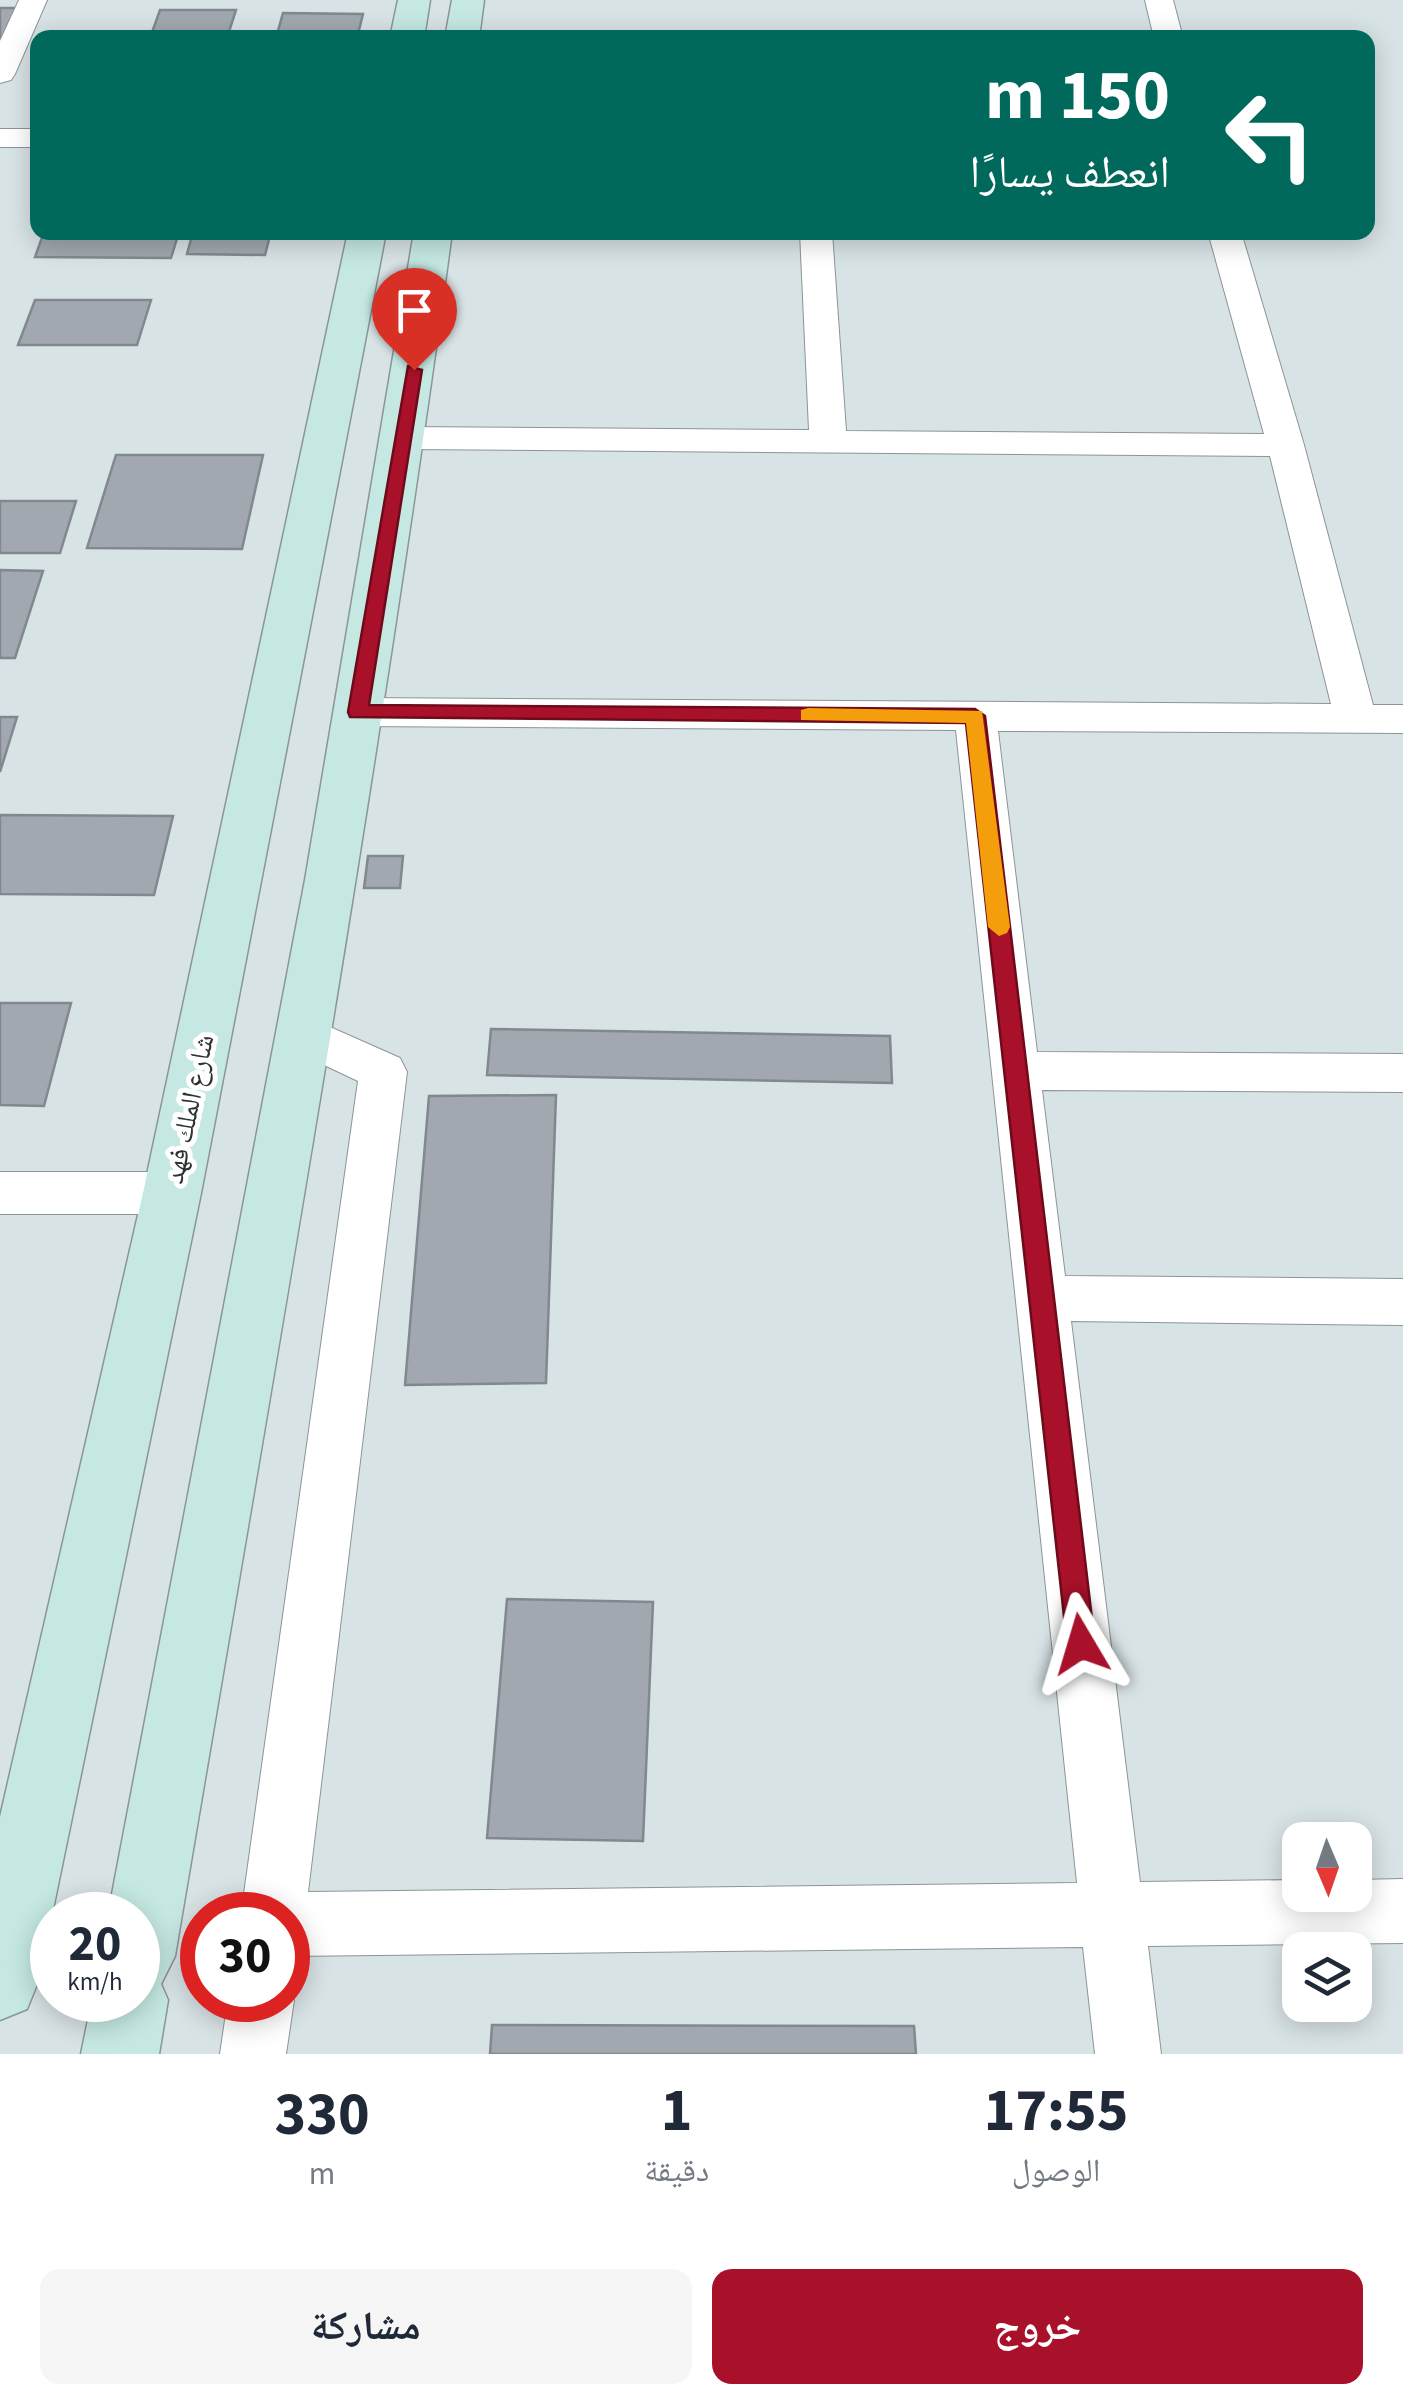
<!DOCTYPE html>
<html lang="ar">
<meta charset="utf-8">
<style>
:root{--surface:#fff;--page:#f6f6f7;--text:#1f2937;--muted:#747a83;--accent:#a81129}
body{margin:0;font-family:"Source Sans 3","Noto Naskh Arabic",sans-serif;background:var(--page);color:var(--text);direction:rtl;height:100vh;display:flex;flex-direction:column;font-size:38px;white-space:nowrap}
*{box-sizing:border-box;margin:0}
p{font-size:32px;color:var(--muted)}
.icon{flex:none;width:55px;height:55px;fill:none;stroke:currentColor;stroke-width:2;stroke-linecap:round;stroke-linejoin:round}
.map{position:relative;height:2054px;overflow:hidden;direction:ltr}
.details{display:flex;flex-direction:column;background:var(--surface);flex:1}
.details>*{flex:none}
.banner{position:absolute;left:30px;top:30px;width:1345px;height:210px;border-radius:20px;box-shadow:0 5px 25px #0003;direction:rtl;background:#00695c;color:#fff;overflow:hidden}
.needle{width:65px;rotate:178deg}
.controls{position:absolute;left:1282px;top:1822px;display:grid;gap:20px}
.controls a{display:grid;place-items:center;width:90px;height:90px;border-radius:20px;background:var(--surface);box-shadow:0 5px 25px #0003;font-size:50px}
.speed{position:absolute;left:30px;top:1892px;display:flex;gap:20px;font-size:50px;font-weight:700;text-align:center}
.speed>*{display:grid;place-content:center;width:130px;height:130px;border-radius:50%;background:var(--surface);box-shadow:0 5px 25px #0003;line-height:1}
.speed small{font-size:25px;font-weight:400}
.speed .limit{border:15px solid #d22;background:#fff;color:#111}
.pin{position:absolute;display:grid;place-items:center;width:85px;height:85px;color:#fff;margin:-102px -42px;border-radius:50% 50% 50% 0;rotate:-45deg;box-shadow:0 0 10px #0007}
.pin .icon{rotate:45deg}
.me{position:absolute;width:110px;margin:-55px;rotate:353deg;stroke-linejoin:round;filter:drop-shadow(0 0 8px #0008)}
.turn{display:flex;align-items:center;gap:35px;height:210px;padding:0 40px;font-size:45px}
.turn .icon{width:130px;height:130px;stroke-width:2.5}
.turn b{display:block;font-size:70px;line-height:85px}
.eta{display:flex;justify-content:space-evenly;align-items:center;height:170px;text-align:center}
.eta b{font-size:60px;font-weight:700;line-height:70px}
.button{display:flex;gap:20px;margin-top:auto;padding:20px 40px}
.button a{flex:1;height:115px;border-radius:20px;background:var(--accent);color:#fff;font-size:40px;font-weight:700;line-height:115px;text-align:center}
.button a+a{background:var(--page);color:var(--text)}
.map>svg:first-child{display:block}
</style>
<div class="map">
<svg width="1403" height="2054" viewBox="0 0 1403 2054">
<rect width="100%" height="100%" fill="#d8e3e6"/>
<!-- building -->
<path fill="#a1a8af" stroke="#82888f" stroke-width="2.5" d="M0,8H16L0,42Z
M160,10H236L227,38H150Z
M283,13L363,14L357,38H276Z
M44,232H179L171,258L35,257Z
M193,232H271L265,255L187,254Z
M35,300H151L137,345H18Z
M116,455H263L242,549L87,548Z
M0,501H76L60,553H0Z
M0,570L43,571L15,658H0Z
M0,717H17L0,772Z
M0,815L173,816L154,895L0,894Z
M368,856H403L400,888H364Z
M0,1003H71L44,1106L0,1105Z
M491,1029L890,1036L892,1083L487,1075Z
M556,1095L546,1383L405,1385L429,1096Z
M507,1599L653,1602L643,1841L487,1838Z
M492,2025L914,2026L916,2054H490Z"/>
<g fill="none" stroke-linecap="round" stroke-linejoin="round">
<defs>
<path id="street" d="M19,0H47L15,74L11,80L0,83V41Z
M1145,0H1173L1183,38H1154Z
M0,129H38V147H0Z
M800,232H832L846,431L1264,434L1208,232H1241L1304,445L1373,705H1403V733L998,731L1037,1052L1403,1054V1092L1042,1090L1065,1276L1403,1279V1325L1071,1321L1140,1882L1300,1880V1895H1355V1880L1403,1879V1943L1148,1946L1161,2054H1095L1083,1947L288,1956V1915H241L358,1081L286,1047L279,1034L286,1021L303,1015L400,1058L407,1072L308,1892L1077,1883L956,730L358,726L343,722L337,712L343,702L358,698L1331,704L1270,456L404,449L391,446L386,438L391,430L404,427L809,430Z
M0,1172H172L190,1178L197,1193L190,1208L172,1214H0Z
M288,1985L294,2000L286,2054H220L228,2000H288Z"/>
<path id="secondary" d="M398,0H430L424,38H390Z
M452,0H484L479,38H445Z
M348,232H386L201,1193L38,1982L27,2009L0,2020V1817L143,1193Z
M414,232H452C374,809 272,1382 175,1956L161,1984L168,2000L159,2054H81L92,2000H138V1915H108L305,880Z"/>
</defs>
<!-- street casing -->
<use href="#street" stroke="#8b9598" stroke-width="2"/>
<!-- secondary casing -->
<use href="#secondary" stroke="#8b9598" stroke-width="3"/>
<!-- street -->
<use href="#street" fill="#fff" fill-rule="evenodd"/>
<!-- secondary -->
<use href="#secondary" fill="#c5e8e3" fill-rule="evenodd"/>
</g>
<!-- route -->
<path fill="#a81129" stroke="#6d0b1b" stroke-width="2.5" d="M408,366L422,370L369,705L975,709L985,716L1095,1644L1091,1654L1081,1658L1071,1654L1067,1644L966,723L350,717L348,712Z"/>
<!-- slow -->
<path fill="#f59e0b" d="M808,708L982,711L1010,927L1007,933L999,936L988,927L966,723L801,720V710Z"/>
<g text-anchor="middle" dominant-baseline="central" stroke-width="10" stroke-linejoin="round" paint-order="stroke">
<!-- street labels -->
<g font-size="28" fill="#2c3132" stroke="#fff">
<text transform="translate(189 1109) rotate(-78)">شارع الملك فهد</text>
</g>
</g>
</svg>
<div class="controls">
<a><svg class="needle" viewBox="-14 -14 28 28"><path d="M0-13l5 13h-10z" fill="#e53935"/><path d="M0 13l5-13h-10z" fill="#747a83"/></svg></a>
<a><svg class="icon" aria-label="layers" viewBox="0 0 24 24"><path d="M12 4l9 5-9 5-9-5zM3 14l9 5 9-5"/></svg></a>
</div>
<div class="speed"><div>20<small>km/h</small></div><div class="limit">30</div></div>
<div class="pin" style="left:414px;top:370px;background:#d93025"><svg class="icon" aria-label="arrive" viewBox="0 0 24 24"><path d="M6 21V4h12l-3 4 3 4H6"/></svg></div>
<svg class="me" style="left:1081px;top:1644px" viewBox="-20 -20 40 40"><path d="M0-17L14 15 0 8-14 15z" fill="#a81129" stroke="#fff" stroke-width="4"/></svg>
<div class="banner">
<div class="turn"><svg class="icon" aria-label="left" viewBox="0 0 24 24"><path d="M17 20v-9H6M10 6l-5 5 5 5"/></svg><div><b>150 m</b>انعطف يسارًا</div></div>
</div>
</div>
<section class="details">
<div class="eta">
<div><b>17:55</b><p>الوصول</p></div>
<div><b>1</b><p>دقيقة</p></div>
<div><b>330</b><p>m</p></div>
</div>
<div class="button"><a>خروج</a><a>مشاركة</a></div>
</section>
